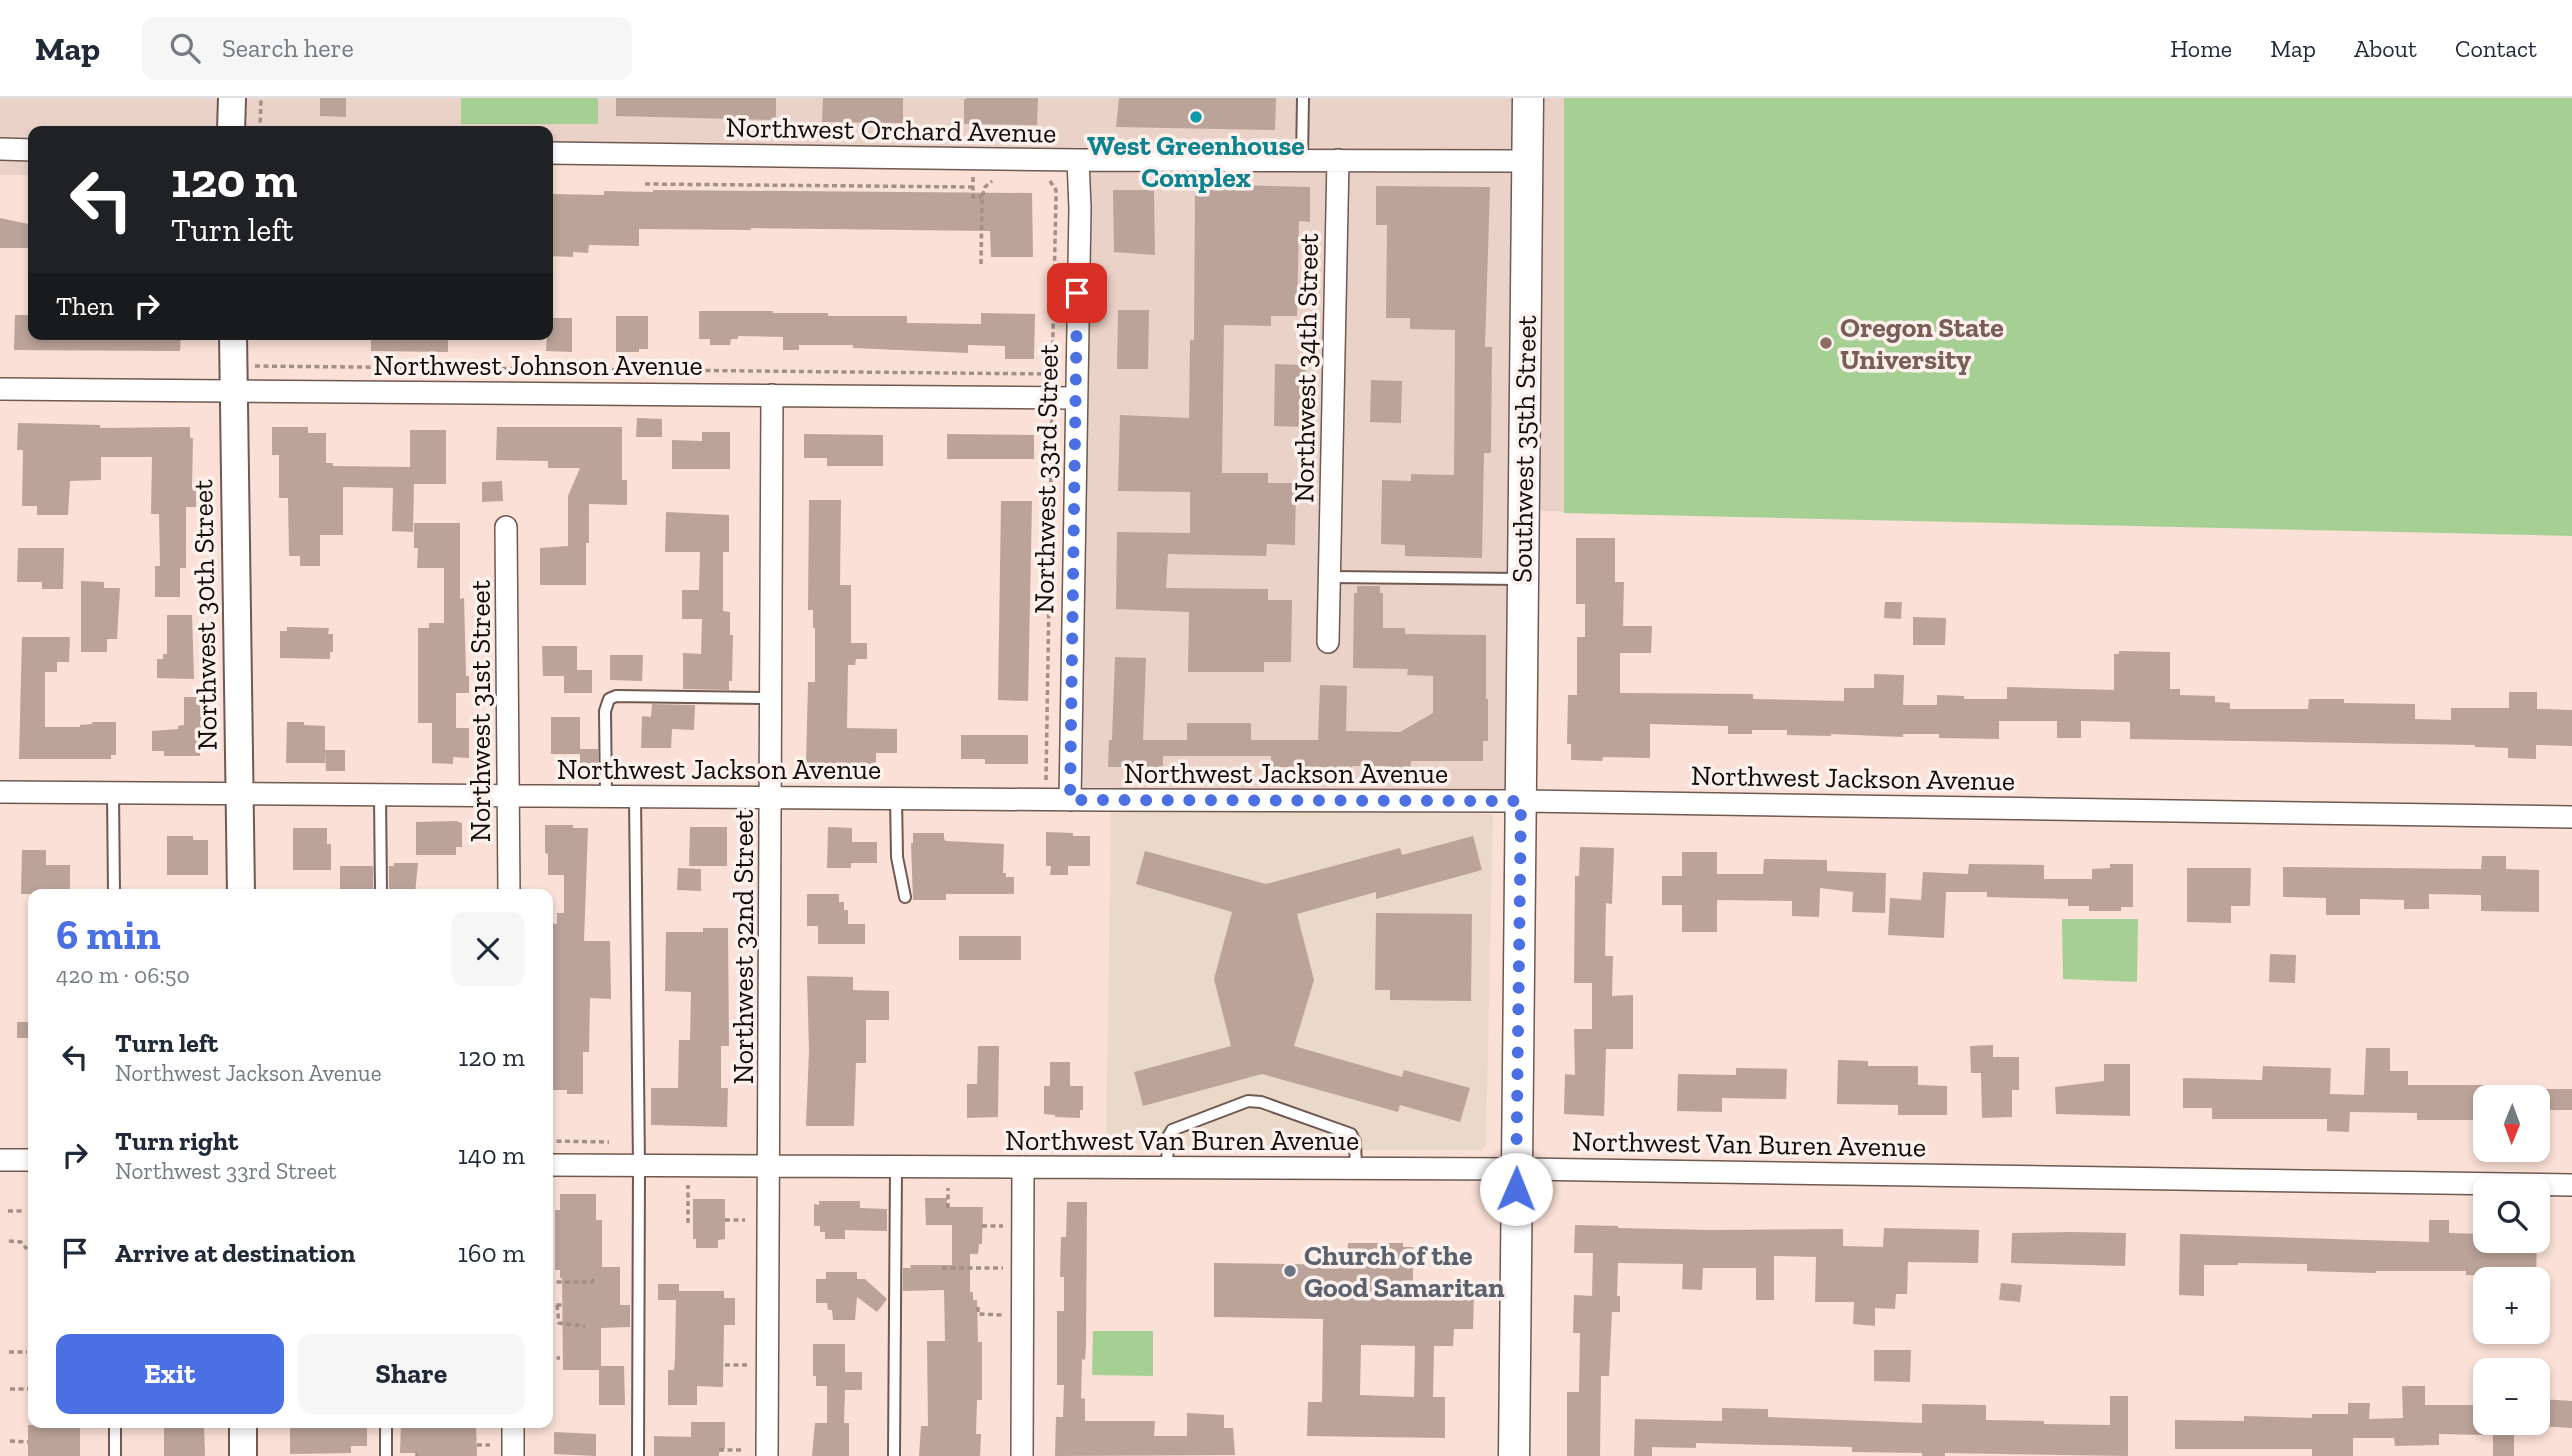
<!DOCTYPE html>
<meta charset="utf-8">
<style>
:root{--surface:#fff;--page:#f6f6f7;--text:#1f2937;--muted:#747a83;--line:#e0e1e3;--accent:#4b70e3}
body{margin:0;font-family:"Zilla Slab",serif;background:var(--page);color:var(--text);height:100vh;display:flex;flex-direction:column;font-size:26px;white-space:nowrap}
*{box-sizing:border-box;margin:0}
p{font-size:23px;color:var(--muted)}
.icon{flex:none;width:38px;height:38px;fill:none;stroke:currentColor;stroke-width:2;stroke-linecap:round;stroke-linejoin:round}
.map{position:relative;flex:1;overflow:hidden}
.side{position:absolute;left:28px;top:791px;width:525px;height:539px;display:flex;flex-direction:column;background:var(--surface);border-radius:14px;box-shadow:0 4px 10px #0003}
.side>*{flex:none}
.guide{position:absolute;left:28px;top:28px;width:525px;height:214px;border-radius:14px;box-shadow:0 4px 10px #0003;background:#202124;color:#fff;overflow:hidden}
.needle{width:46px;rotate:181deg}
.tools{position:absolute;left:2473px;top:987px;display:grid;gap:14px}
.tools a{display:grid;place-items:center;width:77px;height:77px;border-radius:14px;background:var(--surface);box-shadow:0 4px 10px #0003;font-size:35px}
.pin{position:absolute;display:grid;place-items:center;width:60px;height:60px;color:#fff;margin:-30px;border-radius:14px;box-shadow:0 4px 10px #0006}
.me{position:absolute;width:77px;margin:-38px;rotate:1deg;stroke-linejoin:round;filter:drop-shadow(0 0 5px #0008)}
.turn{display:flex;align-items:center;gap:24px;height:147px;padding:0 28px;font-size:32px}
.turn .icon{width:91px;height:91px;stroke-width:2.5}
.turn b{display:block;font-size:49px;line-height:60px}
.then{display:flex;align-items:center;height:66px;padding:0 28px;background:#0003;gap:14px;font-size:26px}
.round{display:grid;place-items:center;flex:none;width:74px;height:74px;border-radius:14px;background:var(--page)}
.overview{display:flex;align-items:center;justify-content:space-between;height:119px;padding:0 28px}
h1{font-size:42px;font-weight:700;line-height:52px;color:var(--accent)}
.cta{display:flex;gap:14px;margin-top:auto;padding:14px 28px}
.cta a{flex:1;height:80px;border-radius:14px;background:var(--accent);color:#fff;font-size:28px;font-weight:700;line-height:80px;text-align:center}
.cta a+a{background:var(--page);color:var(--text)}
ul{padding:0;list-style:none}
li{display:flex;align-items:center;gap:21px;height:98px;padding:0 28px}
li div{flex:1}
li b{display:block;font-size:26px}
li em{font-style:normal}
header{display:flex;align-items:center;gap:42px;box-sizing:border-box;height:98px;padding:0 35px;background:var(--surface);border-bottom:2px solid var(--line)}
header strong{font-size:33px}
nav{display:flex;gap:38px;margin-inline-start:auto;font-size:24px}
.search{width:490px;height:63px;background:var(--page);display:flex;align-items:center;gap:18px;box-sizing:border-box;padding:0 24px;border-radius:14px;color:var(--muted);font-size:26px}
.map>svg:first-child{display:block}
</style>
<header>
<strong>Map</strong>
<div class="search"><svg class="icon" aria-label="search" viewBox="0 0 24 24"><circle cx="10" cy="10" r="6"/><path d="M15 15l6 6"/></svg>Search here</div>
<nav><a>Home</a><a>Map</a><a>About</a><a>Contact</a></nav>
</header>
<div class="map">
<svg width="2572" height="1358" viewBox="0 0 2572 1358">
<rect width="100%" height="100%" fill="#fae0d6"/>
<!-- commercial -->
<path fill="#ead9c8" d="M1111,712L1493,716L1486,1046L1481,1052H1106Z"/>
<!-- education -->
<path fill="#ebd2c9" d="M0,0H2572V428L1519,413L1513,695L1076,697L1083,57L548,45V33H33V77H0Z"/>
<!-- green -->
<path fill="#a6d093" d="M461,0H598V26H461Z
M1564,0H2572V438L1564,415Z
M2062,821H2138L2137,884L2063,881Z
M1093,1233H1153V1278L1092,1277Z"/>
<!-- building -->
<path fill="#bba399" fill-rule="evenodd" d="M320,0H346V19L320,18Z
M616,0H776V22L616,18Z
M823,0H903V25L822,24Z
M967,0H1038L1037,27L964,26V2Z
M1119,0H1276L1275,32L1116,29Z
M1195,86L1310,89V124L1299,123L1297,218H1271V228L1224,227L1222,375H1268V385H1296L1295,447L1267,446L1266,458L1168,456L1166,490L1268,491V502H1292L1291,564H1264V574H1188L1189,514L1116,511L1117,434L1190,435V394L1118,393L1120,317L1189,320L1190,242H1194Z
M1376,88L1490,89L1485,249H1492L1491,355H1484L1482,460L1405,458V447L1381,446L1382,382L1411,383V376L1454,377L1455,232L1410,231V220H1386L1387,127H1376Z
M653,92L1032,95L1033,159H991L990,133L751,130V132L639,131V148L589,147L588,155L573,154V159L549,158V96L604,97V93L653,94Z
M1113,92H1154L1155,157L1114,154Z
M0,120L33,127V150H0Z
M1118,212H1149L1148,271H1117Z
M699,213H773V215H828V218H907V225L981,226V215L1035,216L1034,261H1005V248L968,247V255L853,250V247H799V252H783V239L738,238V241H731L730,247H710V241H699Z
M15,217H33V236H181L180,253L14,252Z
M616,218H648V251H639V254H616Z
M548,220H572V254L546,253Z
M371,236H448V254L371,253Z
M1275,266L1306,267L1305,329L1274,328Z
M1371,282L1402,283L1401,325L1370,324Z
M637,320L662,321V339H636Z
M18,325L100,327V330L190,329V340H193L192,389H196V409H186V470H180V499H155V468H160L159,416H151L152,359H101V382L70,383L68,417H37V408H22L23,352H17Z
M272,329H308V335H326V365H333V368L410,369V332H446V386H414L413,434L392,433L393,390L343,389V437H320V468H300V458H289L288,400H279V357H272Z
M497,329H622V382H627V407L589,406V445H586V487H540V450L568,448V398L580,370H548V363L496,362Z
M702,334H730V371H672V342L702,343Z
M804,336L883,337V368H827V360H804Z
M947,336L1034,337V361H947Z
M502,383L503,403L482,404V384Z
M809,402H841L840,487H851V545H867V561H856L855,567H848L847,630L897,631V655H876V666L806,668L808,584H815V530H813V512H808Z
M1001,403H1032L1028,603L998,602Z
M666,414L729,417V454H723V513L730,514V537H733L732,583H729V592L683,591V555L701,556L702,521H682V492H699L700,454H665Z
M414,425H460V501L464,500L466,578H469V595H456V630H469V660L453,659V666L432,665V625H418V530H429V525H444V470H417L418,450H414Z
M1576,440H1615V484H1624L1623,528H1652L1651,555H1620V595L1753,596V601L1844,603V590H1874V576L1904,577L1903,607H1937V597L1964,598V601H2007V589L2114,592V556H2119V553L2170,554V591H2180V597L2215,598V604L2230,605V611H2308L2309,601H2344V605L2415,606V621L2451,622V610H2509V594H2537V611L2572,612V648L2536,647V661L2508,660V650L2475,649V647L2130,641V624L2081,623V640H2057V623H1999V641L1939,640V636H1903V639L1831,636V638L1787,637V632H1752V636H1728V628L1650,626V660L1603,659L1602,663L1571,662V646H1567L1568,597H1577V539H1585V506H1576Z
M18,450H64L63,491H42V484H17Z
M81,483L104,484V490H120L117,541H107V554H81Z
M1357,488H1380V495H1383V530H1405V536L1486,537V601H1488V643H1483V663H1411L1410,675H1385V668H1352L1351,674H1329V669H1271V658H1163V669H1108L1109,642H1112L1115,559L1146,560L1143,642H1187V625H1251V642H1318L1320,587L1347,588L1346,633L1400,634L1433,615V578L1407,577L1408,571L1353,570L1354,495H1357Z
M1885,504H1902L1901,521L1884,520Z
M167,517H192L194,581L157,580V561H163V556H167Z
M1913,519L1946,520L1945,547H1913Z
M287,529L329,530L328,536H333V554H330V561L280,560V533H287Z
M22,539H70L69,564H57V574H45V629H80V627L92,626V624H116V657H111V661H19Z
M542,548H577V572H592V595H564V578H543Z
M610,557H643L642,583L610,582Z
M184,599H206V633H200V658H164V653H152V633L178,631V628L184,627Z
M652,606L695,607L694,632L672,631L671,650H641L642,618L651,619Z
M551,619H580V651H598V672H580V656H551Z
M287,624H304V627L325,628V665H286Z
M961,637H1028V666H985V661H961Z
M325,652H345V673H326Z
M456,723L462,725V749H456V757H416V724Z
M545,727H573V730H588L584,843H610L611,901L590,900L589,954H583V996H567V992H549L548,988L552,900L551,825L557,826V815H564V777H548V756L545,755Z
M690,729H727V768H689Z
M828,729L852,730V744H877V765H851V770H827Z
M293,730H327V746H331V772H293Z
M1046,734L1073,735V738H1090V768H1068V777H1050L1051,768H1046Z
M913,735H944V741L946,743L1004,746L1003,775H1006V779H1014V796H946V802H913L911,745H913Z
M167,738H193V742H208V777H167Z
M1473,738L1482,772L1376,801V794L1297,816L1314,882L1294,948L1402,979L1404,972L1470,990L1460,1024L1400,1007L1398,1014L1262,976L1143,1008L1134,974L1231,948L1214,881L1232,814L1136,786L1145,753L1266,786L1400,750L1402,757Z
M1580,749L1614,750L1612,806L1606,805L1605,858H1613L1612,898L1633,897V951H1606L1604,1018L1564,1016L1565,976L1575,977L1574,931H1592V885H1574L1575,778H1579Z
M22,752H46V767H70V796H21Z
M1682,754H1717V776H1763L1764,761L1827,762V773L1886,775L1885,815L1852,814L1853,794L1820,790L1819,819L1792,818V803L1717,802V834H1682V807H1662V778H1682Z
M2482,758H2506V771L2539,772V814L2481,813V797L2429,796V811H2404V802L2360,801V817H2326V800L2283,799V769L2481,771Z
M394,765H418L415,796H389V768H394Z
M1969,766L2044,767V781H2092V771L2110,770V766H2133V809H2121V813H2089V808H2068V801L1987,799V794H1946L1944,840L1888,837L1890,800L1921,802L1923,774L1968,776Z
M340,768H373V796H340Z
M678,770L701,771V793L677,792Z
M2187,770H2251L2250,808H2231V825L2187,824Z
M807,796H839V804H844V812H848V826H865V846H818V828H807Z
M1376,815L1472,816L1471,903L1390,902V892H1375Z
M703,830H728L729,948H721V990H728L727,1029L651,1027V990H678L679,942H690L691,894L665,893L666,834H703Z
M959,838H1021V862H959Z
M2270,856L2296,857L2295,885L2269,884Z
M807,878L853,879V892L889,893V922H866V965H856L854,1028H806L809,952Z
M17,924H33V940H17Z
M1993,947V959H2019V992H2012V1019L1982,1020L1981,975H1971L1970,948Z
M978,948H999L998,1019L967,1020V986H977Z
M2366,950H2390V973H2408V987H2485V1022H2417V1015L2350,1014L2349,1034L2327,1033V1021H2212V1010H2183V980L2262,982L2263,968L2331,970L2330,996L2364,997Z
M1838,962L1868,963V968H1918V987L1947,988V1017H1898V1007L1837,1006Z
M1050,964H1070V988H1083V1012H1080V1020L1055,1019V1017L1044,1016V988H1050Z
M2104,966H2130V1018L2056,1016L2055,989L2104,983Z
M1736,970L1787,971L1786,1001L1722,1000V1014L1677,1013L1678,976L1736,977Z
M2538,991H2572V1012H2538Z
M560,1096H596V1122H602V1169H620V1207H630V1229L601,1230V1268H624L625,1307H599V1272H563L562,1180H560V1172H555V1112H560Z
M925,1100H947V1109H983L982,1146H979L978,1156H970V1194H973V1202H977L978,1244H982V1302H977L976,1336H981L980,1358H919L921,1328H928L927,1243H945L944,1192L903,1193V1170H911L910,1167H952V1127H926Z
M693,1101H725V1141L718,1142V1150H696V1141H693Z
M819,1103H860V1110L887,1111V1133L845,1132V1141H825V1134H820V1128H814V1106L819,1107Z
M1067,1104H1087L1086,1248L1085,1262L1082,1261L1081,1300L1085,1301V1323H1155L1154,1338H1187V1315L1224,1317V1330H1233L1235,1357L1055,1358L1056,1319H1063L1064,1287H1057V1213H1064V1179H1060L1061,1139H1066Z
M2429,1122H2449V1135L2485,1136V1143H2537L2536,1180L2466,1177V1173H2376V1175L2307,1173V1166L2238,1165V1167H2204V1198L2179,1197L2180,1136L2429,1144Z
M1575,1127L1618,1128V1130L1710,1132L1843,1131V1148L1883,1149L1884,1130L1979,1132L1978,1165L1908,1164L1907,1196H1896L1895,1211L1875,1210V1228L1853,1226L1854,1204H1815L1816,1159L1774,1158V1202H1756V1170H1703L1702,1192L1682,1191L1683,1166L1618,1165L1617,1198H1620V1214H1612L1609,1278H1601L1600,1358H1567V1294H1579L1580,1235H1573L1574,1197L1592,1198L1593,1155H1574Z
M2071,1134L2126,1135L2125,1168L2011,1165L2012,1135Z
M1348,1145H1403V1149H1413V1195L1474,1196L1473,1231H1454L1453,1248H1434L1433,1299H1445V1340L1307,1338L1308,1304H1322L1323,1221L1214,1219V1165L1347,1167ZM1361,1247L1415,1248L1414,1299L1360,1297Z
M826,1174H857V1181H865L887,1201L877,1214L857,1199L855,1222H833L832,1212H828L827,1205H816V1181H826Z
M2001,1185L2022,1187L2020,1204L1999,1202Z
M658,1186H679V1193H724V1200H735V1227H724L723,1289L697,1288V1307H668V1272H674L675,1260L676,1202H658Z
M813,1246H845V1274H862V1292H845L844,1325H849V1358H812L815,1325H827V1288H816V1278H813Z
M1874,1252H1911L1910,1284L1874,1283Z
M2402,1288H2425V1307H2485V1337L2439,1336V1347L2395,1348L2394,1340H2353V1358H2312V1351H2175V1322L2244,1323V1318L2312,1320V1316H2348V1305H2370L2369,1321L2403,1320Z
M2110,1298H2128V1358L1945,1355V1358H1922V1355L1852,1354V1349L1696,1345V1350L1652,1349V1358H1634L1635,1321L1722,1323V1310L1768,1311V1319L1922,1325V1306L1986,1307V1322L2044,1323V1326L2110,1327Z
M2538,1301L2572,1303V1330L2538,1328Z
M691,1324H725V1351H719V1358H654V1338L691,1339Z
M183,1325H204L205,1358H164V1328H183Z
M290,1325H367V1348H351V1355L290,1356Z
M401,1325H476L477,1358H419V1355H400Z
M2493,1325H2514V1358H2493Z
M28,1327H80V1358H28Z
M554,1334L596,1336V1358L554,1356Z"/>
<g fill="none" stroke-linecap="round" stroke-linejoin="round">
<defs>
<path id="service" d="M1302,62L1303,0
M1331,479L1520,481
M113,695L114,796
M380,697L381,796
M606,698L605,613L609,601L616,598L771,600
M635,698L639,1068L638,1358
M896,700L897,759L905,799
M1167,1070L1168,1039L1172,1032L1248,1003L1261,1004L1351,1036L1355,1044L1356,1070
M386,1325V1358
M115,1358V1325
M894,1358L896,1069"/>
<path id="minor" d="M0,51L33,52
M548,55L1078,62L1527,63
M0,291L1075,300
M506,429L509,796
M1328,544L1338,62
M0,694L1104,702L1521,703L2572,719
M1070,702L1080,110L1078,62
M0,1062H33
M548,1067L1517,1071L2572,1087
M513,1325V1358
M767,1358L772,297
M1022,1358L1023,1069"/>
<path id="tertiary" d="M231,33L232,0
M233,236L241,796
M243,1358V1325"/>
<path id="secondary" d="M1514,1358L1528,0"/>
</defs>
<!-- service casing -->
<use href="#service" stroke="#6f5951" stroke-width="14"/>
<!-- minor casing -->
<use href="#minor" stroke="#6f5951" stroke-width="24"/>
<!-- tertiary casing -->
<use href="#tertiary" stroke="#6f5951" stroke-width="30"/>
<!-- secondary casing -->
<use href="#secondary" stroke="#6f5951" stroke-width="33"/>
<!-- path -->
<path stroke="#a28f88" stroke-width="3.5" stroke-dasharray="5 3.5" stroke-linecap="butt" d="M260,33L261,0
M973,79V99H982
M1050,83L1056,92V100L1052,280
M645,86L973,89
M981,166L982,99L985,89L992,83
M255,268L1052,276
M1046,682L1052,319
M548,1043L609,1044
M948,1110V1090
M8,1113H22
M548,1118H555
M725,1122H745
M688,1125V1087
M982,1128H1003
M9,1143L21,1144L27,1151
M548,1163H555
M942,1170H1003
M548,1184H592L594,1181
M548,1207H562
M557,1207L559,1225L585,1228
M978,1209V1216L1003,1217
M9,1254H27
M548,1260H560
M725,1267H749
M10,1291H29
M10,1343L28,1344
M477,1347H490
M719,1352H744
M417,1355V1358"/>
<!-- service -->
<use href="#service" stroke="#fff" stroke-width="10"/>
<!-- minor -->
<use href="#minor" stroke="#fff" stroke-width="21"/>
<!-- tertiary -->
<use href="#tertiary" stroke="#fff" stroke-width="26"/>
<!-- secondary -->
<use href="#secondary" stroke="#fff" stroke-width="30"/>
</g>
<g fill="none" stroke-linecap="round" stroke-linejoin="round">
<!-- route -->
<path stroke="#4b70e3" stroke-width="12" stroke-dasharray="0 21.6" d="M1077,195L1070,702L1521,703L1516,1091"/>
</g>
<!-- markers -->
<circle fill="#0f9aa8" stroke="#fcf1ed" stroke-width="2.5" cx="1196" cy="19" r="7"/>
<circle fill="#8d6e63" stroke="#fcf1ed" stroke-width="2.5" cx="1826" cy="245" r="7"/>
<circle fill="#6b7280" stroke="#fcf1ed" stroke-width="2.5" cx="1290" cy="1173" r="7"/>
<g text-anchor="middle" dominant-baseline="central" stroke-width="7" stroke-linejoin="round" paint-order="stroke">
<!-- street labels -->
<g font-size="28" fill="#130b08" stroke="#fcf1ed">
<text transform="translate(891 32) rotate(1)">Northwest Orchard Avenue</text>
<text x="538" y="267">Northwest Johnson Avenue</text>
<text transform="translate(1306 270) rotate(-89)">Northwest 34th Street</text>
<text transform="translate(1524 351) rotate(-89)">Southwest 35th Street</text>
<text transform="translate(1046 381) rotate(-89)">Northwest 33rd Street</text>
<text transform="translate(205 517) rotate(-91)">Northwest 30th Street</text>
<text transform="translate(480 613) rotate(-90)">Northwest 31st Street</text>
<text x="719" y="671">Northwest Jackson Avenue</text>
<text x="1286" y="675">Northwest Jackson Avenue</text>
<text transform="translate(1853 680) rotate(1)">Northwest Jackson Avenue</text>
<text transform="translate(743 849) rotate(-90)">Northwest 32nd Street</text>
<text x="1182" y="1042">Northwest Van Buren Avenue</text>
<text transform="translate(1749 1046) rotate(1)">Northwest Van Buren Avenue</text>
</g>
<!-- culture labels -->
<g font-size="28" font-weight="bold" fill="#0d838f" stroke="#fcf1ed">
<text x="1196" y="47">West Greenhouse<tspan x="1196" dy="32">Complex</tspan></text>
</g>
<!-- education labels -->
<g font-size="28" font-weight="bold" fill="#785e54" stroke="#fcf1ed" text-anchor="start">
<text x="1840" y="229">Oregon State<tspan x="1840" dy="32">University</tspan></text>
</g>
<!-- worship labels -->
<g font-size="28" font-weight="bold" fill="#5b616d" stroke="#fcf1ed" text-anchor="start">
<text x="1304" y="1157">Church of the<tspan x="1304" dy="32">Good Samaritan</tspan></text>
</g>
</g>
</svg>
<div class="tools">
<a><svg class="needle" viewBox="-14 -14 28 28"><path d="M0-13l5 13h-10z" fill="#e53935"/><path d="M0 13l5-13h-10z" fill="#747a83"/></svg></a>
<a><svg class="icon" aria-label="search" viewBox="0 0 24 24"><circle cx="10" cy="10" r="6"/><path d="M15 15l6 6"/></svg></a>
<a>+</a>
<a>−</a>
</div>
<div class="pin" style="left:1077px;top:195px;background:#d93025"><svg class="icon" aria-label="arrive" viewBox="0 0 24 24"><path d="M6 21V4h12l-3 4 3 4H6"/></svg></div>
<svg class="me" style="left:1516px;top:1091px" viewBox="-20 -20 40 40"><circle r="19" fill="#fff"/><path d="M0-13L10 11 0 6-10 11z" fill="#4b70e3"/></svg>
<div class="guide">
<div class="turn"><svg class="icon" aria-label="left" viewBox="0 0 24 24"><path d="M17 20v-9H6M10 6l-5 5 5 5"/></svg><div><b>120 m</b>Turn left</div></div>
<div class="then">Then<svg class="icon" aria-label="right" viewBox="0 0 24 24"><path d="M7 20v-9h11M14 6l5 5-5 5"/></svg></div>
</div>
<section class="side">
<div class="overview"><div><h1>6 min</h1><p>420 m · 06:50</p></div><a class="round"><svg class="icon" aria-label="close" viewBox="0 0 24 24"><path d="M6 6l12 12M18 6L6 18"/></svg></a></div>
<ul>
<li><svg class="icon" aria-label="left" viewBox="0 0 24 24"><path d="M17 20v-9H6M10 6l-5 5 5 5"/></svg><div><b>Turn left</b><p>Northwest Jackson Avenue</p></div><em>120 m</em></li>
<li><svg class="icon" aria-label="right" viewBox="0 0 24 24"><path d="M7 20v-9h11M14 6l5 5-5 5"/></svg><div><b>Turn right</b><p>Northwest 33rd Street</p></div><em>140 m</em></li>
<li><svg class="icon" aria-label="arrive" viewBox="0 0 24 24"><path d="M6 21V4h12l-3 4 3 4H6"/></svg><div><b>Arrive at destination</b></div><em>160 m</em></li>
</ul>
<div class="cta"><a>Exit</a><a>Share</a></div>
</section>
</div>
